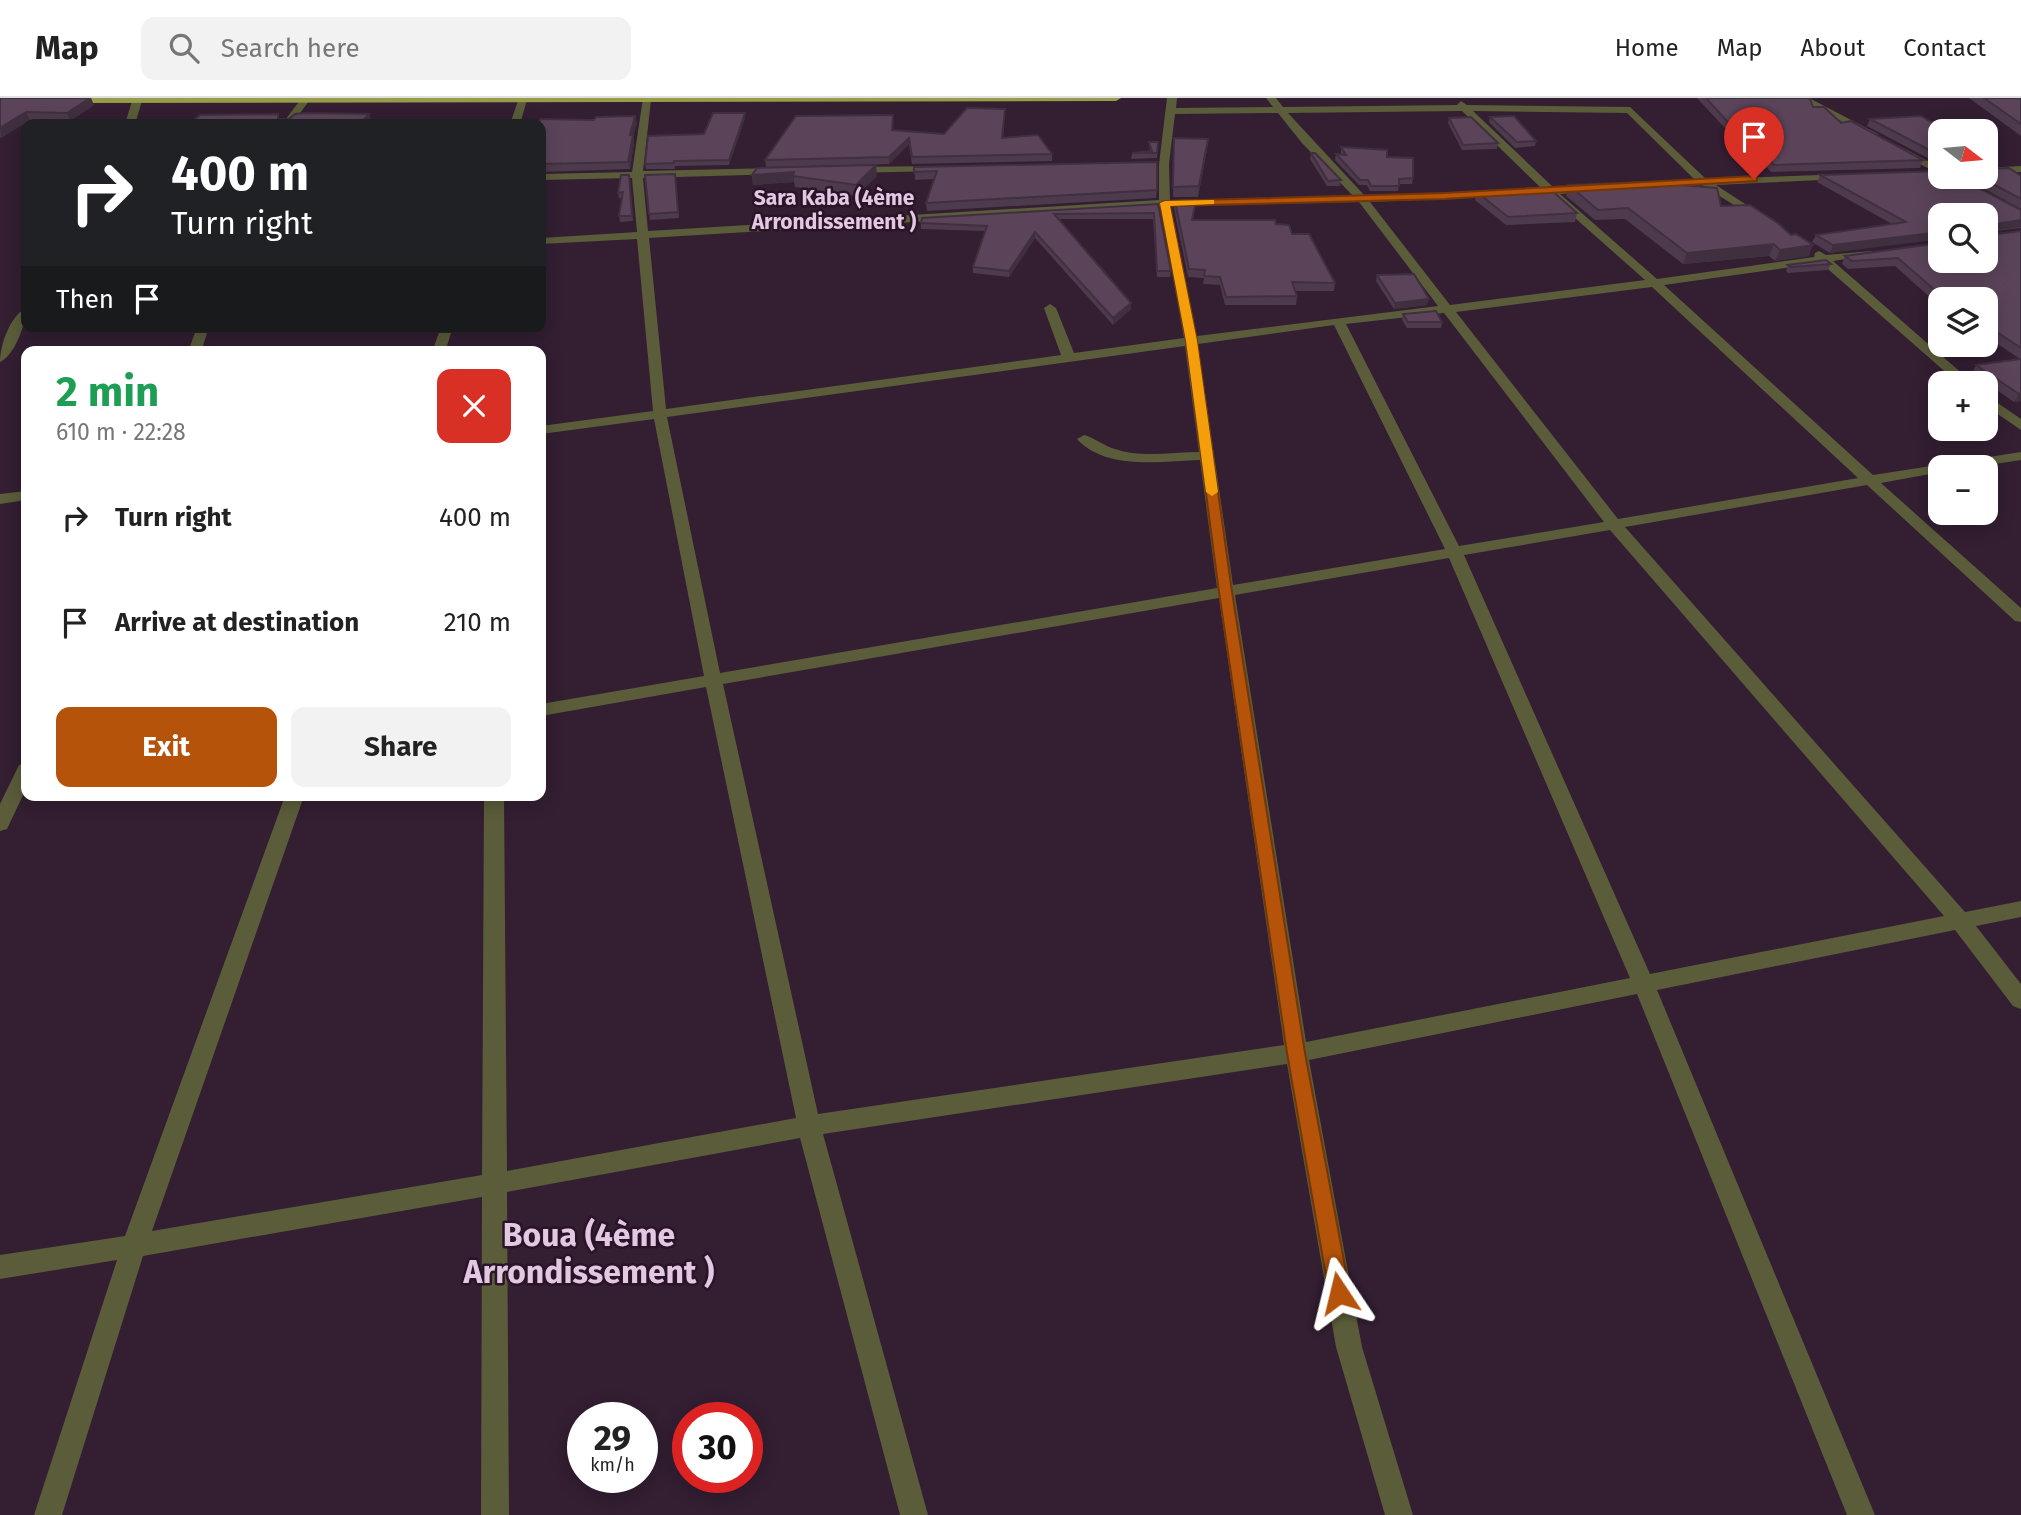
<!DOCTYPE html>
<meta charset="utf-8">
<style>
:root{--surface:#fff;--page:#f2f2f2;--text:#222;--muted:#767676;--line:#e0e0e0;--accent:#b45309}
body{margin:0;font-family:"Fira Sans",sans-serif;background:var(--page);color:var(--text);height:100vh;display:flex;flex-direction:column;font-size:26px;white-space:nowrap}
*{box-sizing:border-box;margin:0}
p{font-size:23px;color:var(--muted)}
.icon{flex:none;width:38px;height:38px;fill:none;stroke:currentColor;stroke-width:2;stroke-linecap:round;stroke-linejoin:round}
.map{position:relative;flex:1;overflow:hidden}
.drawer{position:absolute;left:21px;top:248px;width:525px;height:455px;display:flex;flex-direction:column;background:var(--surface);border-radius:14px;box-shadow:0 4px 18px #0003}
.drawer>*{flex:none}
.guide{position:absolute;left:21px;top:21px;width:525px;height:214px;border-radius:14px;box-shadow:0 4px 18px #0003;background:#202124;color:#fff;overflow:hidden}
.needle{width:46px;rotate:106deg}
.tools{position:absolute;left:1928px;top:21px;display:grid;gap:14px}
.tools a{display:grid;place-items:center;width:70px;height:70px;border-radius:14px;background:var(--surface);box-shadow:0 4px 18px #0003;font-size:35px}
.speed{position:absolute;left:567px;top:1304px;display:flex;gap:14px;font-size:35px;font-weight:700;text-align:center}
.speed>*{display:grid;place-content:center;width:91px;height:91px;border-radius:50%;background:var(--surface);box-shadow:0 4px 18px #0003;line-height:1}
.speed small{font-size:18px;font-weight:400}
.speed .limit{border:10px solid #d22;background:#fff;color:#111}
.pin{position:absolute;display:grid;place-items:center;width:60px;height:60px;color:#fff;margin:-72px -30px;border-radius:50% 50% 50% 0;rotate:-45deg;box-shadow:0 0 7px #0007}
.pin .icon{rotate:45deg}
.me{position:absolute;width:77px;margin:-38px;rotate:350deg;stroke-linejoin:round;filter:drop-shadow(0 0 5px #0008)}
.turn{display:flex;align-items:center;gap:24px;height:147px;padding:0 35px;font-size:32px}
.turn .icon{width:91px;height:91px;stroke-width:2.5}
.turn b{display:block;font-size:49px;line-height:60px}
.then{display:flex;align-items:center;height:66px;padding:0 35px;background:#0003;gap:14px;font-size:26px}
.round{display:grid;place-items:center;flex:none;width:74px;height:74px;border-radius:14px;background:var(--page)}
.head{display:flex;align-items:center;justify-content:space-between;height:119px;padding:0 35px}
h1{font-size:42px;font-weight:700;line-height:52px;color:#1e9e55}
.button{display:flex;gap:14px;margin-top:auto;padding:14px 35px}
.button a{flex:1;height:80px;border-radius:14px;background:var(--accent);color:#fff;font-size:28px;font-weight:700;line-height:80px;text-align:center}
.button a+a{background:var(--page);color:var(--text)}
ul{padding:0;list-style:none}
li{display:flex;align-items:center;gap:21px;height:105px;padding:0 35px}
li div{flex:1}
li b{display:block;font-size:26px}
li em{font-style:normal}
header{display:flex;align-items:center;gap:42px;box-sizing:border-box;height:98px;padding:0 35px;background:var(--surface);border-bottom:2px solid var(--line)}
header strong{font-size:33px}
nav{display:flex;gap:38px;margin-inline-start:auto;font-size:24px}
.search{width:490px;height:63px;background:var(--page);display:flex;align-items:center;gap:18px;box-sizing:border-box;padding:0 24px;border-radius:14px;color:var(--muted);font-size:26px}
.map>svg:first-child{display:block}
</style>
<header>
<strong>Map</strong>
<div class="search"><svg class="icon" aria-label="search" viewBox="0 0 24 24"><circle cx="10" cy="10" r="6"/><path d="M15 15l6 6"/></svg>Search here</div>
<nav><a>Home</a><a>Map</a><a>About</a><a>Contact</a></nav>
</header>
<div class="map">
<svg width="2021" height="1417" viewBox="0 0 2021 1417">
<rect width="100%" height="100%" fill="#331e32"/>
<g fill="none" stroke-linecap="round" stroke-linejoin="round">
<!-- minor -->
<path fill="#5a5c3a" fill-rule="evenodd" d="M137,0L142,3L135,26H125L132,3Z
M519,0L527,2L520,26H510Z
M643,0L651,2L643,73L778,70L783,73L778,76L643,80L648,133L1159,102V66L1167,0H1177L1176,10L1273,9L1266,0H1276L1283,9L1457,7L1461,3L1467,7L1630,9L1706,81L1847,76L1848,78L1843,81L1716,87L1765,119V123L1761,124L1702,87L1635,89L1634,87L1639,84L1694,81L1627,15L1473,13L1553,89H1596V93L1592,94L1560,96L1657,181L1814,159L1815,155L1819,153L1826,157L1872,153V157L1833,163L1973,285H1958L1821,165L1664,187L1873,377L2021,354V362L1975,369H1941V374L1881,385L2021,510V524L2015,523L1867,387L1625,429L1965,814L2021,803V819L1976,828L2021,886V911L2013,908L1955,832L1657,892L1875,1417H1847L1637,896L1309,962L1362,1249L1413,1417H1385L1336,1249L1287,966L823,1036L928,1417H900L800,1040L507,1094L509,1417H481L482,1099L143,1158L62,1417H34L117,1162L0,1181V1157L125,1138L285,698H304L152,1133L482,1077L484,698H504L507,1073L796,1020L706,589L541,618V606L704,578L654,321L541,336V328L653,313L637,141L541,146V140L637,134L632,80L541,82V76L632,74ZM1462,13L1541,90L1365,98L1288,15ZM1278,15L1302,45L1353,98L1170,102L1169,66L1175,16ZM1548,96L1645,182L1450,207L1370,104ZM1359,104L1438,208L1197,238L1171,108ZM1160,109L1184,240L1074,255L1056,210L1050,206L1044,210L1061,257L666,311L649,140ZM1652,189L1858,380L1618,421L1456,214ZM1444,215L1604,424L1459,448L1346,226ZM1334,227L1445,451L1233,487L1198,246ZM1185,248L1199,354C1172,354 1141,360 1115,351C1104,348 1095,340 1084,337L1077,341C1106,373 1162,363 1200,362L1217,490L720,575L667,319ZM1610,432L1944,818L1650,876L1464,457ZM1449,460L1630,880L1306,944L1235,497ZM1219,500L1284,947L818,1016L723,586Z
M1797,0H1809L1878,36L1869,38Z
M301,1L309,3L292,26H282Z
M1899,48L1941,70V77L1895,53L1894,51Z
M943,68V72L939,73L850,75L845,72L850,69Z
M2021,68V74L1986,76V70Z
M26,210C27,224 14,259 0,264C0,247 10,218 26,210Z
M197,229H209L201,254H188Z
M441,229H453L445,254H432Z
M1986,297L2021,321V332L1986,308Z
M26,393V402L0,406V396Z
M26,666V691L7,731L0,733V706L19,667Z"/>
<!-- trunk -->
<path fill="#979c48" fill-rule="evenodd" d="M65,0H1121L1116,3L68,5L65,4Z"/>
</g>
<!-- wall -->
<path fill="#4e3a4d" d="M0,0L94,7L70,23L30,22L0,40Z
M1697,0H1808L1813,9L1841,25L1923,62L1920,70L1771,74L1739,40H1734Z
M1969,0H2021V38Z
M1005,11L1003,40L1052,56V63L912,66L909,46L889,66L766,69L765,62L893,17V32L944,36Z
M1490,19L1536,43L1535,48L1515,50L1489,24Z
M745,20L729,67L675,68V71H646L645,66L704,36Z
M1449,20L1498,45L1497,51L1462,52L1448,25Z
M1870,21L1941,33V67L1867,28Z
M637,25L633,38L634,44L630,71L541,74V26Z
M1174,40L1207,51L1198,99H1173Z
M1149,44H1158L1157,60L1131,61L1132,55L1150,53Z
M1341,49L1387,59L1413,80L1412,86H1399L1398,93H1370L1367,87H1359L1335,62L1336,56L1342,57L1341,55Z
M1311,55L1341,82L1340,88H1327L1310,61Z
M1986,57L1988,71L2021,78V111L1963,79H1986Z
M914,69L1157,92L1156,100L927,113L926,105L934,81L915,82Z
M675,76L679,120L650,122L649,116Z
M752,77L877,78L856,98L795,89L794,84L753,87Z
M1820,77L2021,112V130L1989,134L1988,137L2021,133V303L2014,304L1972,275L1976,267L2020,261L1986,238V201H1941V207L1933,202L1895,168L1848,171L1842,166L1845,158L1941,163L1986,117L1830,155L1812,144L1816,137L1892,126L1817,84Z
M630,83L633,123L620,124L619,118L622,100H619L618,95Z
M1569,87L1721,108L1809,158L1775,163L1769,158L1683,166L1625,121L1595,122L1566,98Z
M1477,94L1577,115L1575,124L1506,127L1475,102Z
M1196,102L1193,122L1276,126L1292,136L1335,185L1334,193H1295L1297,198L1296,207H1225L1220,187L1203,186L1204,180L1188,179L1174,111L1175,103Z
M1158,106L1171,173L1170,179H1157L1153,121H1059L1131,205V211L1113,227L1035,140L1009,179L973,175V169L985,133L921,131V125Z
M1831,166L1828,172L1788,175L1786,173L1788,167Z
M1377,177L1427,207L1394,211L1376,183Z
M1403,216L1442,224L1441,230H1407L1402,222Z"/>
<!-- shaded-wall -->
<path fill="#40303f" d="M91,0L94,7L70,23L67,15Z
M26,14L30,22L1,40L0,30Z
M745,15V20L729,67V62Z
M369,16L372,23L369,26H360Z
M635,18L637,25L633,38L634,44L630,71L628,64L630,37Z
M909,40V46L889,66V59Z
M1208,41L1207,51L1198,99L1199,88Z
M876,67L877,78L856,98V87Z
M794,74V84L753,87L752,77Z
M2021,122V129L1986,134L1989,127Z
M1035,134V140L1009,179V173Z
M1941,134V141L1830,155L1833,147Z
M1774,146L1769,158L1683,166L1687,155Z
M1813,147L1809,158L1775,163L1780,152Z
M1429,201L1427,207L1394,211L1395,205Z
M1131,205V211L1113,227V220Z
M2021,295V303L2014,304L2019,296Z"/>
<!-- building -->
<path fill="#5b445a" stroke="#40303f" stroke-width="2" d="M0,0H90L67,15L26,14L0,30Z
M1706,0H1808L1810,1L1813,9H1824L1841,25L1851,23L1923,62L1774,67L1741,33H1736Z
M1984,0H2021V26Z
M967,10L1005,11L1002,40L1038,37L1052,56L912,59L909,40L889,59L765,62L796,18L893,17L892,32L944,36Z
M305,15L369,16L360,26H189L200,17L278,16V21H289L295,16Z
M713,15H745L729,62L674,63V65L645,66L648,38L704,36Z
M635,18L630,37H633L628,64L541,66V26H537L541,21L594,22L596,19Z
M1514,18L1536,43L1517,44L1490,19Z
M1921,18L1947,33H1941V58L1870,21Z
M1471,19L1498,45L1463,47L1449,20Z
M1174,40L1208,41L1199,88L1173,89Z
M1149,44H1158L1157,55H1132L1152,53Z
M1341,49L1387,52V59L1413,60V80L1399,81V88H1371L1368,82H1360L1336,56L1346,57Z
M1311,55H1315L1341,82L1328,83Z
M1986,57L1992,60L1987,63L1988,71L2009,70L2021,78V101L1980,79H1986Z
M1157,64V92L926,105L937,73L914,74V69Z
M876,67L856,87L793,78L794,74L752,77L757,70Z
M1941,73V79H1958L2021,112V122L1989,127L1988,137L2021,133V250L1986,227V201H1948L1937,194L1898,160L1852,163L1845,158L1941,145V163H1986V117H1941V134L1833,147L1816,137L1906,124L1820,77Z
M675,76L678,114L649,116L645,77Z
M621,77H629L632,118H619L623,94L618,95Z
M1645,84L1717,90L1721,108L1750,107L1779,126L1791,137L1796,136L1813,147L1780,152L1774,146L1687,155L1628,110L1598,112L1569,87Z
M1549,90L1577,115L1508,119L1477,94Z
M1196,102L1192,122H1275L1276,126L1289,127L1292,136H1309L1335,185L1292,184L1297,198L1226,199L1220,179L1204,178L1205,172L1189,171L1175,103Z
M1158,106L1171,173H1157L1154,115L1054,116L1131,205L1113,220L1035,134L1009,173L973,169L987,128L921,125L922,120Z
M1826,162L1831,166L1791,169L1788,167Z
M1414,176L1429,201L1395,205L1377,177Z
M1436,213L1442,224H1408L1403,216Z
M2021,261V295L2019,296L1976,267Z"/>
<!-- route -->
<path fill="#b45309" stroke="#753606" stroke-width="2" d="M1754,78L1757,79V83L1444,101L1170,108L1197,243L1232,494L1305,955L1350,1195L1347,1203L1339,1206L1332,1203L1329,1195L1287,955L1219,494L1186,243L1160,105L1165,103L1444,95Z"/>
<!-- slow -->
<path fill="#f59e0b" d="M1211,102H1214V106L1170,108L1197,243L1218,394L1212,398L1206,394L1186,243L1160,105L1165,103Z"/>
<g text-anchor="middle" dominant-baseline="central" stroke-width="5" stroke-linejoin="round" paint-order="stroke">
<!-- far-neighbourhood labels -->
<g font-size="21" font-weight="bold" fill="#e4c8e2" stroke="#291428">
<text x="834" y="100">Sara Kaba (4ème<tspan x="834" dy="24">Arrondissement )</tspan></text>
</g>
<!-- near-neighbourhood labels -->
<g font-size="32" font-weight="bold" fill="#e4c8e2" stroke="#291428">
<text x="589" y="1137">Boua (4ème<tspan x="589" dy="37">Arrondissement )</tspan></text>
</g>
</g>
</svg>
<div class="tools">
<a><svg class="needle" viewBox="-14 -14 28 28"><path d="M0-13l5 13h-10z" fill="#e53935"/><path d="M0 13l5-13h-10z" fill="#767676"/></svg></a>
<a><svg class="icon" aria-label="search" viewBox="0 0 24 24"><circle cx="10" cy="10" r="6"/><path d="M15 15l6 6"/></svg></a>
<a><svg class="icon" aria-label="layers" viewBox="0 0 24 24"><path d="M12 4l9 5-9 5-9-5zM3 14l9 5 9-5"/></svg></a>
<a>+</a>
<a>−</a>
</div>
<div class="speed"><div>29<small>km/h</small></div><div class="limit">30</div></div>
<div class="pin" style="left:1754px;top:81px;background:#d93025"><svg class="icon" aria-label="arrive" viewBox="0 0 24 24"><path d="M6 21V4h12l-3 4 3 4H6"/></svg></div>
<svg class="me" style="left:1339px;top:1195px" viewBox="-20 -20 40 40"><path d="M0-17L14 15 0 8-14 15z" fill="#b45309" stroke="#fff" stroke-width="4"/></svg>
<div class="guide">
<div class="turn"><svg class="icon" aria-label="right" viewBox="0 0 24 24"><path d="M7 20v-9h11M14 6l5 5-5 5"/></svg><div><b>400 m</b>Turn right</div></div>
<div class="then">Then<svg class="icon" aria-label="arrive" viewBox="0 0 24 24"><path d="M6 21V4h12l-3 4 3 4H6"/></svg></div>
</div>
<section class="drawer">
<div class="head"><div><h1>2 min</h1><p>610 m · 22:28</p></div><a class="round" style="background:#d93025;color:#fff"><svg class="icon" aria-label="close" viewBox="0 0 24 24"><path d="M6 6l12 12M18 6L6 18"/></svg></a></div>
<ul>
<li><svg class="icon" aria-label="right" viewBox="0 0 24 24"><path d="M7 20v-9h11M14 6l5 5-5 5"/></svg><div><b>Turn right</b></div><em>400 m</em></li>
<li><svg class="icon" aria-label="arrive" viewBox="0 0 24 24"><path d="M6 21V4h12l-3 4 3 4H6"/></svg><div><b>Arrive at destination</b></div><em>210 m</em></li>
</ul>
<div class="button"><a>Exit</a><a>Share</a></div>
</section>
</div>
